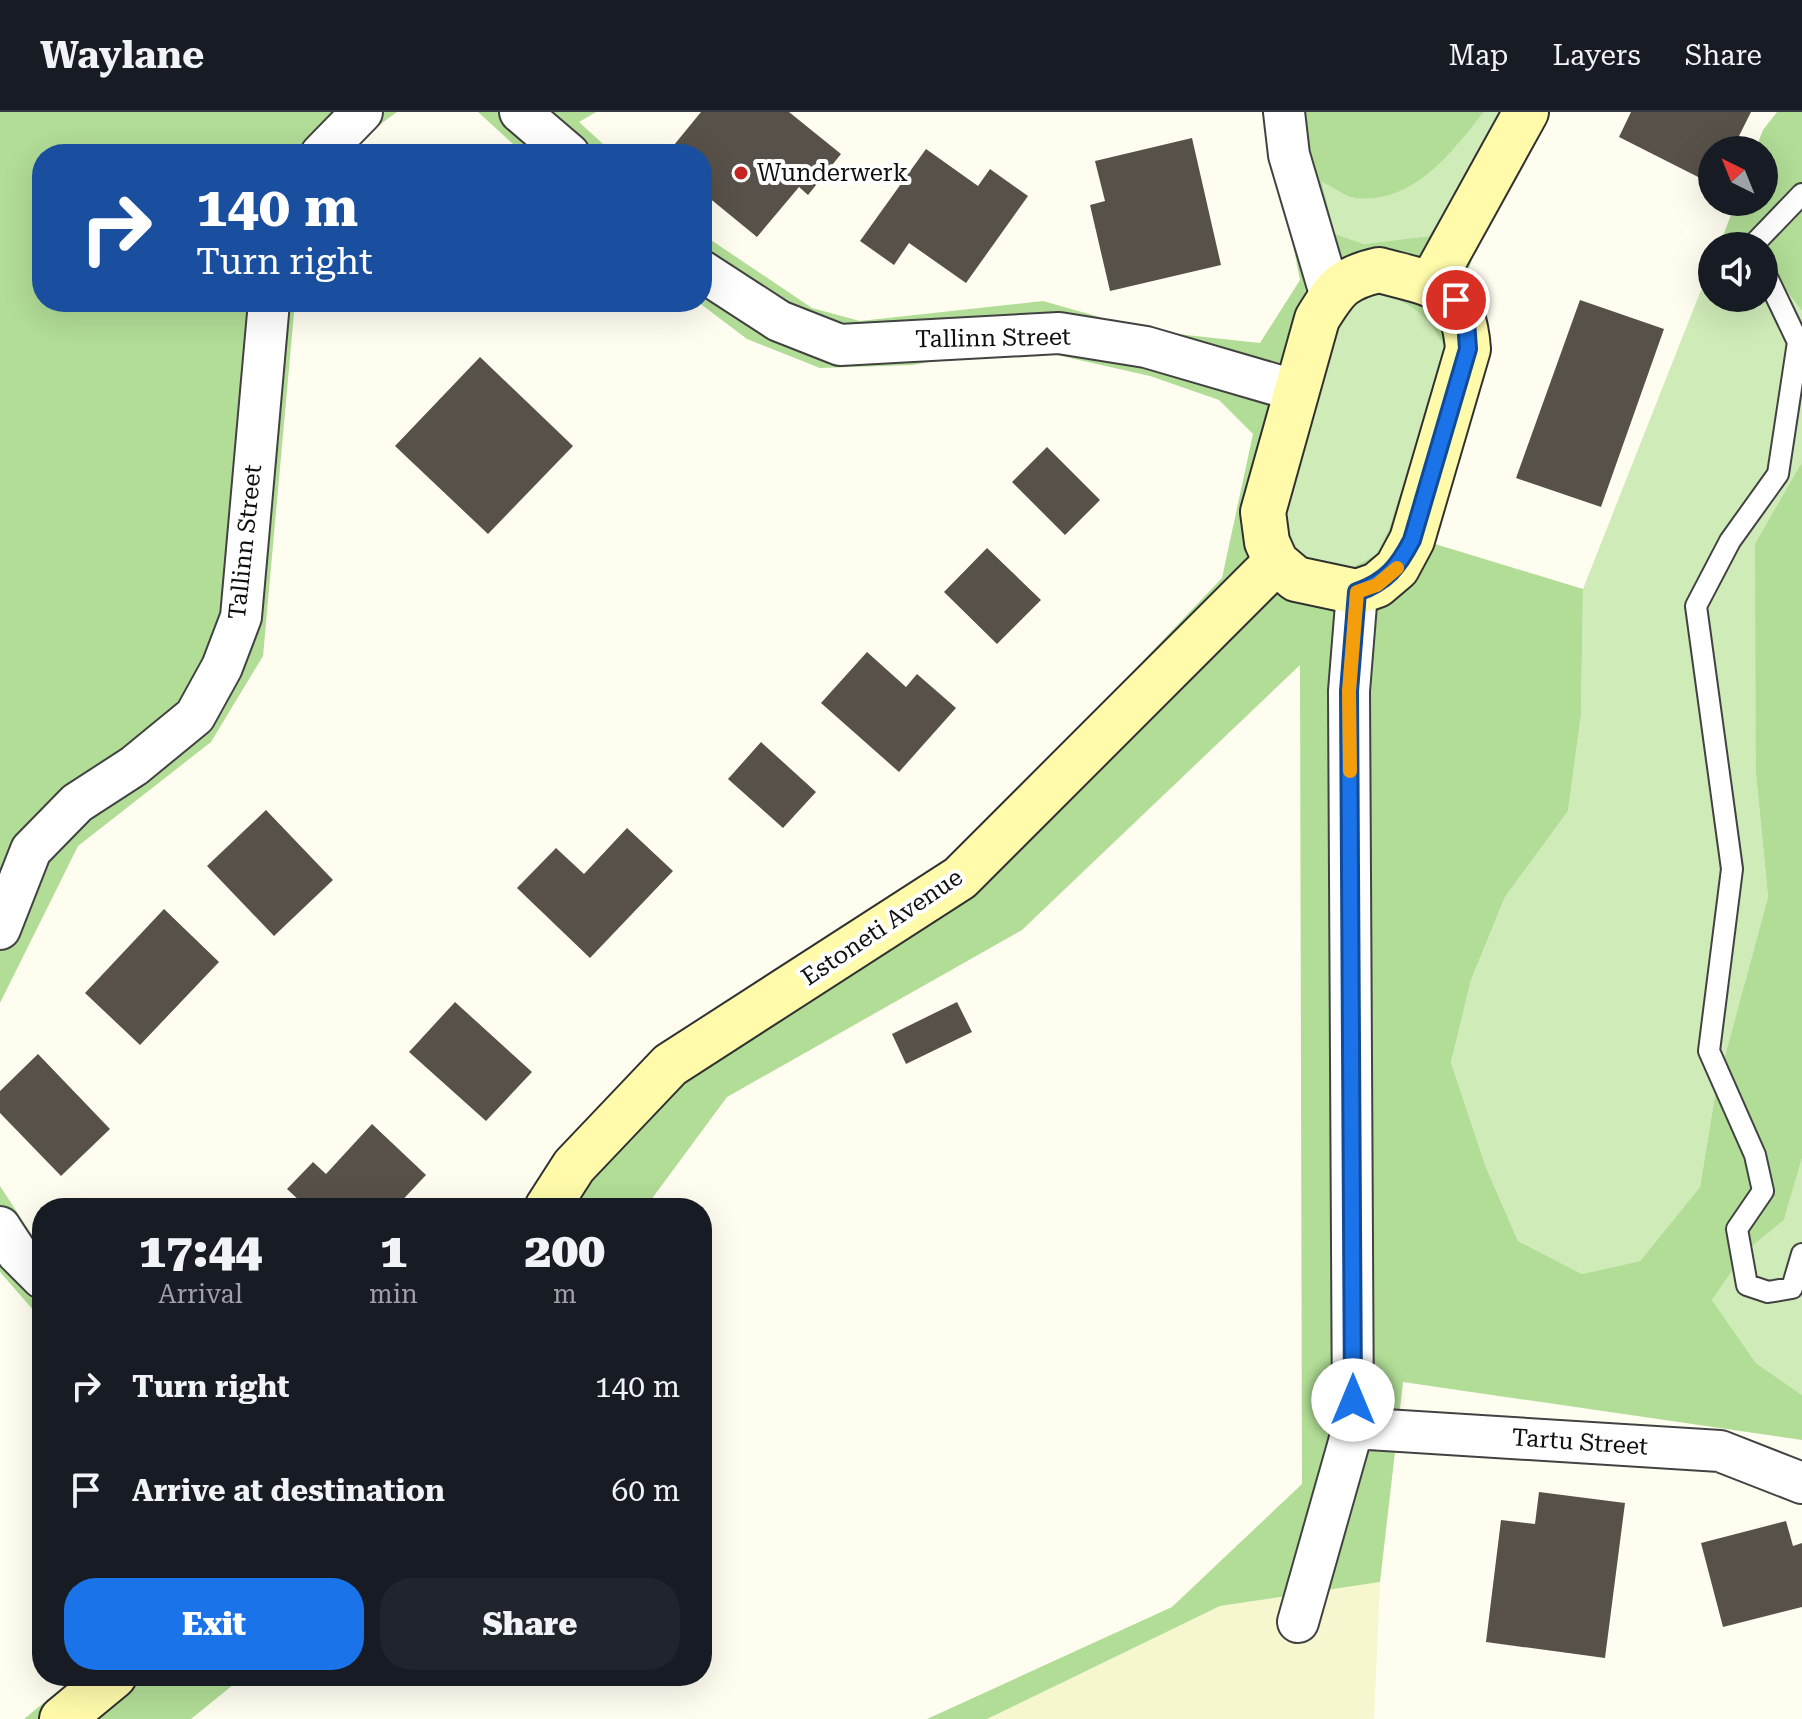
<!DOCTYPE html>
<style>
:root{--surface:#171b24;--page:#20242c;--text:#f1f3f6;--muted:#9ea1a6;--line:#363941;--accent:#1a73e8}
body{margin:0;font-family:"Roboto Serif",serif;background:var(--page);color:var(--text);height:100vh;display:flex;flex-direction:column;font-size:30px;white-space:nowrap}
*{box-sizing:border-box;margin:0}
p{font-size:26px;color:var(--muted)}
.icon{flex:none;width:44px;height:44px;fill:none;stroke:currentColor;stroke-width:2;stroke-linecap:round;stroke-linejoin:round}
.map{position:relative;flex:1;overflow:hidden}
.details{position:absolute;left:32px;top:1086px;width:680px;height:488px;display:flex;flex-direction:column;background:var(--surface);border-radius:32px;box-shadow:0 8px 32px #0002}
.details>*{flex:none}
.guide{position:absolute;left:32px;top:32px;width:680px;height:168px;border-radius:32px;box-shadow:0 8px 32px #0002;background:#1a4fa0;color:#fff;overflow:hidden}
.needle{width:52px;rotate:317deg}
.tools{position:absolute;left:1698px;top:24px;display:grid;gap:16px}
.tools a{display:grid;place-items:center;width:80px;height:80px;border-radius:50%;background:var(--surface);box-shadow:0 8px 32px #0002;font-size:40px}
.pin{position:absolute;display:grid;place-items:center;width:68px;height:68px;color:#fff;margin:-34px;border:4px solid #fff;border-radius:50%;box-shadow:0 2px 8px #0007}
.me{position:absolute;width:88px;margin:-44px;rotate:0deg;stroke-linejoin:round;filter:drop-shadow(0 0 6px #0008)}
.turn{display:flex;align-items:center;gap:28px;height:168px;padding:0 32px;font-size:36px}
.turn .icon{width:104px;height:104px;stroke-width:2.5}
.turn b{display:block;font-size:56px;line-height:68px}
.eta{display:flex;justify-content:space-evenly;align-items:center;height:136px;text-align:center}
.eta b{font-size:48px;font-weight:800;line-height:56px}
.cta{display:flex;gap:16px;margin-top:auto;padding:16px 32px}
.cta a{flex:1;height:92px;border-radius:32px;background:var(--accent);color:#fff;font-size:32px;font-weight:800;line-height:92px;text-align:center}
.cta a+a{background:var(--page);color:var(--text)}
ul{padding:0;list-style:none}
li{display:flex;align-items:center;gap:24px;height:104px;padding:0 32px}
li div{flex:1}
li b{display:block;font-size:30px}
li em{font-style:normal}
header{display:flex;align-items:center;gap:48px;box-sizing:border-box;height:112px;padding:0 40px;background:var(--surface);border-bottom:2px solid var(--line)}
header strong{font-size:38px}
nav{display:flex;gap:44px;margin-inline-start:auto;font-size:28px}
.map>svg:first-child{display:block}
</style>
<header>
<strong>Waylane</strong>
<nav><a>Map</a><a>Layers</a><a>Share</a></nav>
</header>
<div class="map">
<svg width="1802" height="1607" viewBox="0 0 1802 1607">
<rect width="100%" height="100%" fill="#fffdf0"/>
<!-- farmland -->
<path fill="#f6f6cf" d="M1380,1470L1374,1607H987L1220,1494Z"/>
<!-- green -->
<path fill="#cfebb8" d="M1484,0H1548L1429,124L1364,132L1335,122L1322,69L1353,86L1456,34Z
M1779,169L1802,199V345L1757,564L1756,662L1768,785L1716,977L1700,1075L1640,1149L1582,1162L1518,1129L1485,1053L1451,952L1471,868L1505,785L1568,699L1581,603L1583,477L1701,178L1712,177V186H1764V171Z
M1376,179C1412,192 1429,202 1447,238L1389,417L1376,444L1349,457L1326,458L1300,445L1283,431L1276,398L1337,201L1353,184Z
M1802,1046V1283L1756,1251L1712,1188L1745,1140L1784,1108Z"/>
<!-- forest -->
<path fill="#b1dd96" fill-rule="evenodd" d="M0,0H397L348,36L344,42H42V190H295L263,544L211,630L78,734L0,891Z
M478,0H596L579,10L614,42H524Z
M1267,0H1484C1451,41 1414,92 1355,86C1344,84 1332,74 1322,70L1335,122L1364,132L1429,124L1446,98L1484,112L1468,159L1487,240L1435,432L1583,477L1581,603L1568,699L1505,785L1471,868L1451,951L1485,1053L1518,1129L1582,1162L1640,1149L1700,1075L1716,977L1768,785L1756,662L1755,432L1801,352L1802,345V1046L1784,1108L1745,1140L1712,1188L1756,1251L1802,1283V1328L1403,1270L1380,1470L1220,1494L987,1607H927L1172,1495L1302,1372L1300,553L1022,818L727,985L645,1096H517L644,949L720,894L943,759L1222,466L1253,322L1219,288L1150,264L1017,234L913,253L820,256L747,227L698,190H702V122L812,196L860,209L1043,189L1149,219L1260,231L1300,168ZM1376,179C1412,192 1429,202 1446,238L1389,417L1376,443L1349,457L1326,458L1300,445L1283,431L1276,398L1337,201L1353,184Z
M1777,0H1802V199L1779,169L1764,171V134H1719L1736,90H1764V38H1755L1763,18Z
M0,1074L30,1120L42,1130V1208L0,1160Z
M76,1564H244L191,1607H24Z"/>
<!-- building -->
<path fill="#58514a" d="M701,0H789L841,42L808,83L799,75L757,125L702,80V42H686L674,33Z
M1631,0H1751L1732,38H1712V72L1619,25Z
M1192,26L1221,153L1110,179L1090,93L1105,89L1095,49Z
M926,37L978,74L990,57L1028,84L966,171L909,131L894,153L860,129Z
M1580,188L1664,217L1601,395L1516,366Z
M480,245L573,334L488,422L395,334Z
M1047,335L1100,388L1065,423L1012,370Z
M987,436L1041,488L997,532L944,480Z
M867,540L906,575L917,562L956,596L899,660L821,591Z
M761,630L816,680L783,716L728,667Z
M266,698L333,768L274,824L207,754Z
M627,716L673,759L590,846L517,776L556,736L584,762Z
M164,797L219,850L140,933L85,881Z
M455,890L532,960L486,1009L409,940Z
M957,890L972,920L906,952L892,922Z
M38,942L110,1017L61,1064L0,1001V979Z
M372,1012L426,1063L395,1096H295L301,1090L287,1077L313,1050L326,1062Z
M1539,1380L1625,1391L1605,1546L1486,1530L1501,1408L1535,1412Z
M1786,1409L1793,1434L1802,1431V1495L1723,1515L1701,1431Z"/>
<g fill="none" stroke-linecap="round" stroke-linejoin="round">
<defs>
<path id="lane" d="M1752,134L1802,82
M1764,159L1798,230L1778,362L1730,429L1696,494L1732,757L1709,939L1755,1043L1763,1079L1737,1117L1747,1173L1768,1180L1792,1176L1802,1142"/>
<path id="street" d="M520,0L569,42
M1284,0L1289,43L1331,185
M321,42L362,0
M702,159L779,209L840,233L1059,221L1146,235L1297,279
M0,817L31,738L77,691L134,654L195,604L222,555L241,505L269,190
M0,1115L17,1141L42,1166
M1353,1316L1720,1339L1802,1371
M1298,1510L1353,1316L1349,579L1357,480"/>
<path id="secondary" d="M1379,158C1434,173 1463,172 1468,237L1412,428L1397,456L1377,473L1357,480L1296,467L1276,450L1267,430L1263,400L1317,207C1336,176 1343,166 1379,158Z
M1431,172L1526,0
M547,1096L574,1054L670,953L960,766L1276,450
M62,1607L114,1564"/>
</defs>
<!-- lane casing -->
<use href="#lane" stroke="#424242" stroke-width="24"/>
<!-- street casing -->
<use href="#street" stroke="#424242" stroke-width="44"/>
<!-- secondary casing -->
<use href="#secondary" stroke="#313131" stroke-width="48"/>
<!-- lane -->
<use href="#lane" stroke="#fff" stroke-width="20"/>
<!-- street -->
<use href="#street" stroke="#fff" stroke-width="40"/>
<!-- secondary -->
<use href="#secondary" stroke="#fffbab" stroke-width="44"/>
</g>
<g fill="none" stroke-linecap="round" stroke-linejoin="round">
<defs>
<path id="route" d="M1353,1288L1349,579L1357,480C1386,470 1398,455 1412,428L1468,237L1466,209L1456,188"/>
</defs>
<!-- route casing -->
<use href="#route" stroke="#114b97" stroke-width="20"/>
<!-- route -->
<use href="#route" stroke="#1a73e8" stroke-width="14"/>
<!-- slow -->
<path stroke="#f59e0b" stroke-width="14" d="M1350,659L1349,579L1357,480L1377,473L1397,456"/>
</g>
<!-- markers -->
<circle fill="#c52420" stroke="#fff" stroke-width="3" cx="741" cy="61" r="8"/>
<g text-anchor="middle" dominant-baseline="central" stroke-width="8" stroke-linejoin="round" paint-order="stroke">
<!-- poi labels -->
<g font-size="24" fill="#0f0f0f" stroke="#fff" text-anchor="start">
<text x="757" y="61">Wunderwerk</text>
</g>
<!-- street labels -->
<g font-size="24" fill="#0f0f0f" stroke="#fff">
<text transform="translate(993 226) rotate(-1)">Tallinn Street</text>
<text transform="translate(245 430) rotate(-84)">Tallinn Street</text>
<text transform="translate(882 815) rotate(-34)">Estoneti Avenue</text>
<text transform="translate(1580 1330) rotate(4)">Tartu Street</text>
</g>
</g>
</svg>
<div class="tools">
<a><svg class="needle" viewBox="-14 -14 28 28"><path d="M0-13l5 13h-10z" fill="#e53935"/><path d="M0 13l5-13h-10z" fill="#9ea1a6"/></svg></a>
<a><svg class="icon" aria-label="sound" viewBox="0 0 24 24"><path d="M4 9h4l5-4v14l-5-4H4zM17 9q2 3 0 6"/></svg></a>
</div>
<div class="pin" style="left:1456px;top:188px;background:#d93025"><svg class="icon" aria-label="arrive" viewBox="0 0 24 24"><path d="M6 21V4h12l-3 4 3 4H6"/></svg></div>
<svg class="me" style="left:1353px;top:1288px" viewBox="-20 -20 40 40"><circle r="19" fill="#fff"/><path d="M0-13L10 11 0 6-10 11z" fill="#1a73e8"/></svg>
<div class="guide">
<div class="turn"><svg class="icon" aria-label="right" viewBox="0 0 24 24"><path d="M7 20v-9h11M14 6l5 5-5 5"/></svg><div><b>140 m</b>Turn right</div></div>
</div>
<section class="details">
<div class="eta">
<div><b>17:44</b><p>Arrival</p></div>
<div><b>1</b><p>min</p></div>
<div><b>200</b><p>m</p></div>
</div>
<ul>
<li><svg class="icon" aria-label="right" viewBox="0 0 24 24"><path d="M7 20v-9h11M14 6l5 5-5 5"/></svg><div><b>Turn right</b></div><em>140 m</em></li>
<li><svg class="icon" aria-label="arrive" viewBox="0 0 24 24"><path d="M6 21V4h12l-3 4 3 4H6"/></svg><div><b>Arrive at destination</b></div><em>60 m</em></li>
</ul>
<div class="cta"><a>Exit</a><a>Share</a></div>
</section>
</div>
